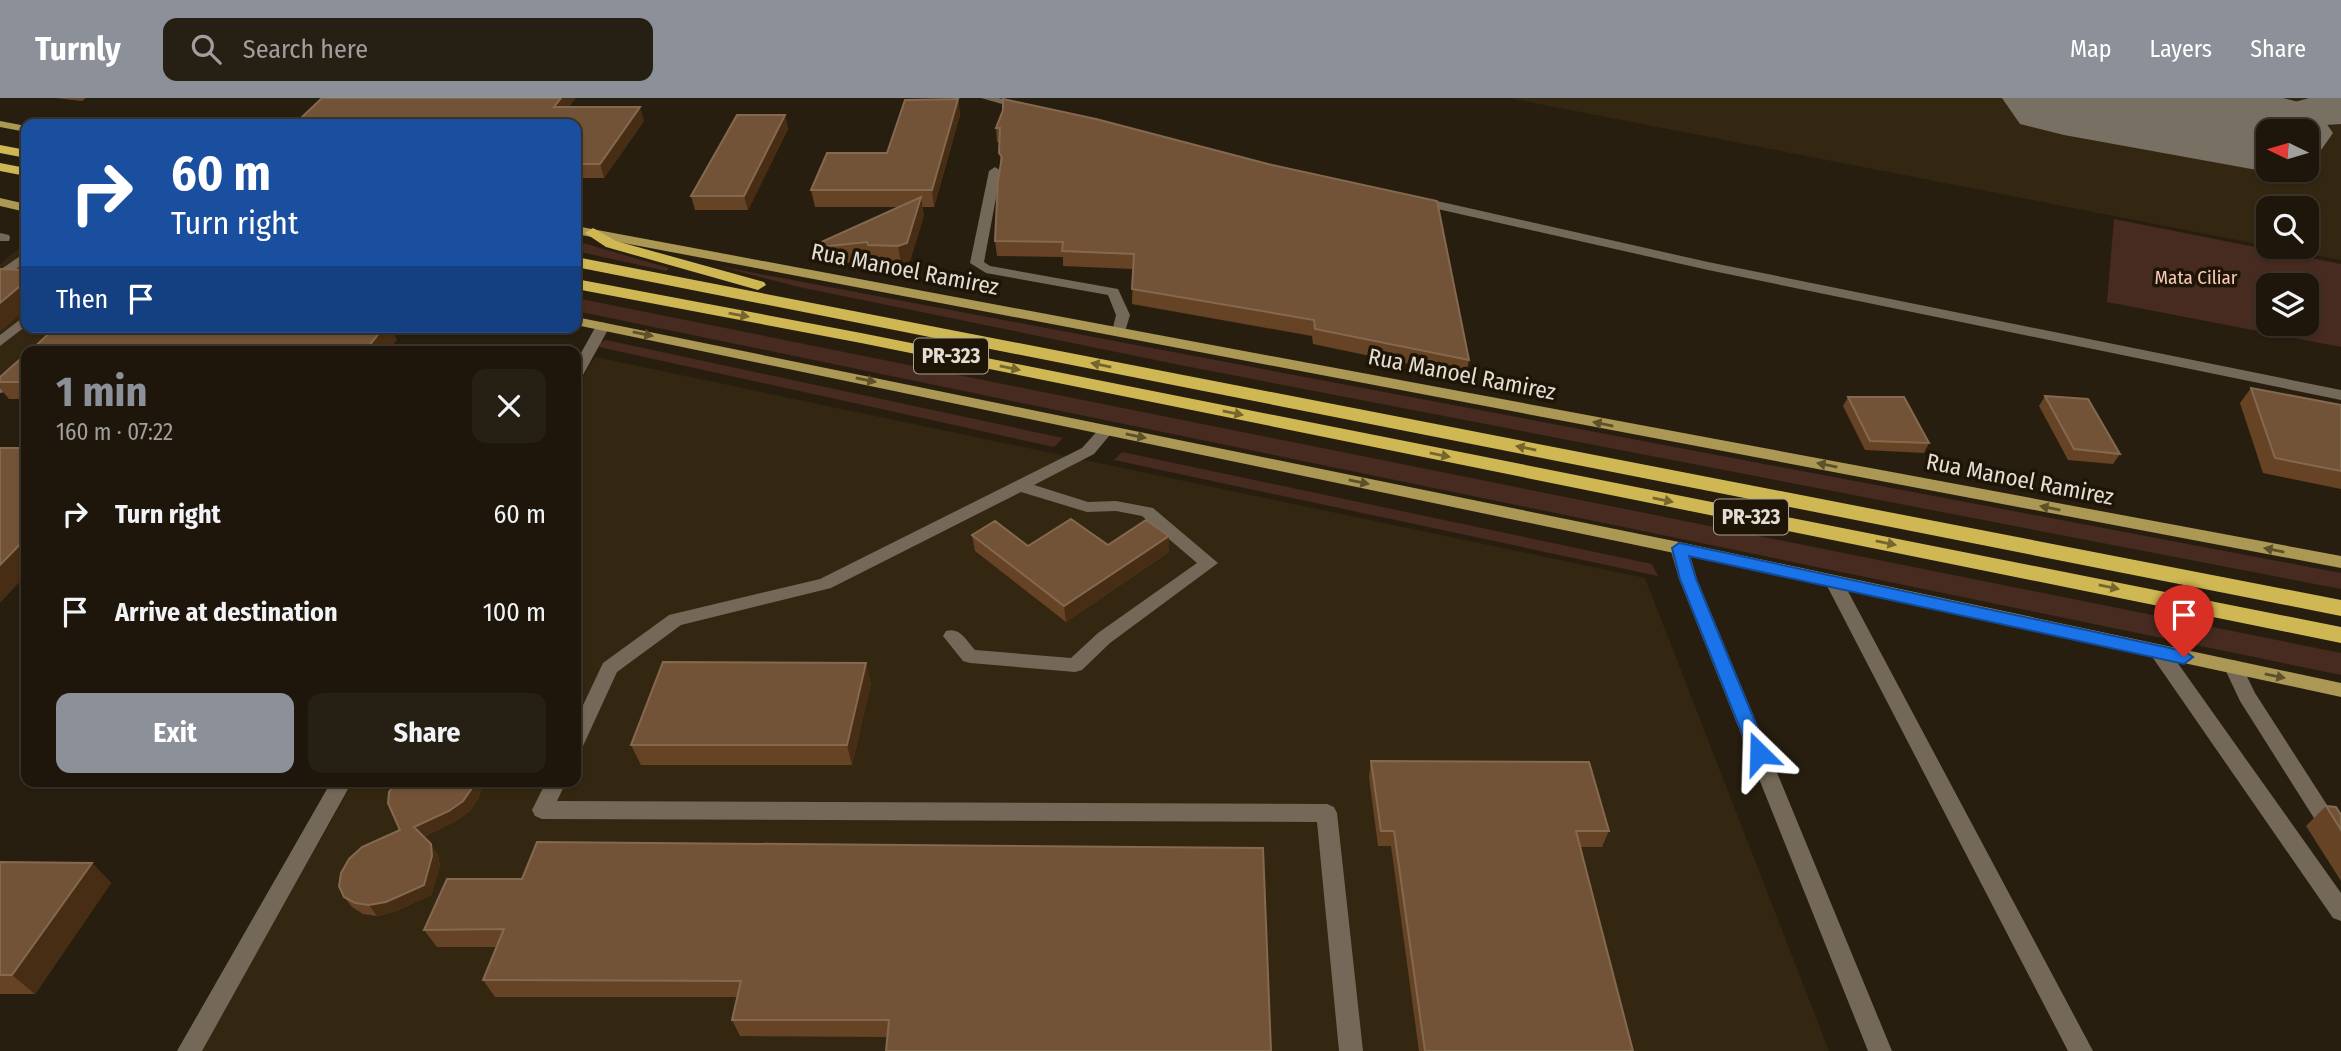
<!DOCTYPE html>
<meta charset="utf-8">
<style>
:root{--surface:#1e160b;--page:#261f14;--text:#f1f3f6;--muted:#a19f9d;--line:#3c352c;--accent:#8c9099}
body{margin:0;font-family:"Fira Sans Condensed",sans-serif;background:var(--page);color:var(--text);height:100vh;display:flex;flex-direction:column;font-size:26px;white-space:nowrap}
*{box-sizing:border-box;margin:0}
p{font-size:23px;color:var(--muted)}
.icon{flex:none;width:38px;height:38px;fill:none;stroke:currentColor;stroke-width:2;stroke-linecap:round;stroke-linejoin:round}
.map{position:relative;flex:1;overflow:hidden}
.sheet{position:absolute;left:21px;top:248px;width:560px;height:441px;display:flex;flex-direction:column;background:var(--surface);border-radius:14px;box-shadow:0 2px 5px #0004,0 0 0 2px var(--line)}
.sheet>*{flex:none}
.hud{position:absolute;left:21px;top:21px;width:560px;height:214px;border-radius:14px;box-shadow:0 2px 5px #0004,0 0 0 2px var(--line);background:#1a4fa0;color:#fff;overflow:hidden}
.needle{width:46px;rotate:275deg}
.buttons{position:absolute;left:2256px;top:21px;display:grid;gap:14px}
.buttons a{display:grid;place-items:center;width:63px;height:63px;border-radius:14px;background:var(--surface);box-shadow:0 2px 5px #0004,0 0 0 2px var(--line);font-size:35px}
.pin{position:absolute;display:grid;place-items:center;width:60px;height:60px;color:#fff;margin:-72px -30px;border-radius:50% 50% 50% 0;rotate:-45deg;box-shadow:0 0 7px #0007}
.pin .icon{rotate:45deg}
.me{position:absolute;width:77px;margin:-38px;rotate:338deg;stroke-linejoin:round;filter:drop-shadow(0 0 5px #0008)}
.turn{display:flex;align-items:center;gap:24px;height:147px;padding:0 35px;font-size:32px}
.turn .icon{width:91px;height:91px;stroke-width:2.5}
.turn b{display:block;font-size:49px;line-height:60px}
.then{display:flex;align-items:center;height:66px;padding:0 35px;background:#0003;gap:14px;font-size:26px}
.round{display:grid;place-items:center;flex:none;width:74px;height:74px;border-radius:14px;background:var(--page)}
.summary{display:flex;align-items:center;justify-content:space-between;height:119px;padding:0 35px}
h1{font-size:42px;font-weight:700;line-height:52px;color:var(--accent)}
.button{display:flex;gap:14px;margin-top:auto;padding:14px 35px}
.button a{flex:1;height:80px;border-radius:14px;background:var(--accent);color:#fff;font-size:28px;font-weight:700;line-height:80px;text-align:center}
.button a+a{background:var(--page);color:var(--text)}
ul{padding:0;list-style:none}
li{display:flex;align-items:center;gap:21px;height:98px;padding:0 35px}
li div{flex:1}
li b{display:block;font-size:26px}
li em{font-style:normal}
header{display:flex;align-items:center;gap:42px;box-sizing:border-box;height:98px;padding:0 35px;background:var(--accent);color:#fff}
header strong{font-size:33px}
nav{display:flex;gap:38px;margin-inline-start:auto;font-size:24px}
.search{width:490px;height:63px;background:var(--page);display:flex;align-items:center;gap:18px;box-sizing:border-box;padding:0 24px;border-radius:14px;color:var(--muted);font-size:26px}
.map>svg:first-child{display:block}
</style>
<header>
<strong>Turnly</strong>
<div class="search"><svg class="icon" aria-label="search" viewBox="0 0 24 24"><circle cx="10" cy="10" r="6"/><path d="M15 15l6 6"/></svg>Search here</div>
<nav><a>Map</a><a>Layers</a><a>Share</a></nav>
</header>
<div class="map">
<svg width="2341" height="953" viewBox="0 0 2341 953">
<rect width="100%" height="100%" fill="#281e0f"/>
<!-- built -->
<path fill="#342712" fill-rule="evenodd" d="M1509,0H2341V162L2272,149H2306V110H2268V148ZM2268,33H2306V72H2268Z
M26,144V229H56L0,279V166Z
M595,259L1645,480L1829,953H201L353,684H576V292Z"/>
<!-- green -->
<path fill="#472a20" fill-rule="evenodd" d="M2114,121L2341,166V249L2107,204ZM2306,187V226H2268V187Z
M576,143L669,170L666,173L576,153Z
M718,168L2341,475V491L1185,268L799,189Z
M576,200L2341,555V577L576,213Z
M606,242L1063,340L1054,349L599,249L600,245Z
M1122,354L1652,466L1658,478L1114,362Z"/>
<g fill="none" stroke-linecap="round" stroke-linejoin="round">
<!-- taxiway -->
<path fill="#787063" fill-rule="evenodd" d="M2309,0H2341V26L2326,27L2306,33H2268V44C2251,48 2233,44 2217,40L2209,29L2217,18L2235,13L2260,14Z"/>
<!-- runway -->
<path fill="#787063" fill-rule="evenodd" d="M2002,0H2283L2314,8L2333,35L2314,62L2306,64V33H2268V72H2276L2268,74L2064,37L2020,26Z"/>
<!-- lane -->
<path fill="#746958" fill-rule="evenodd" d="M995,69L1001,73L984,164L990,168L1118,191L1130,217L1124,237H1114L1112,234L1116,217L1108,197L986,175L970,165L989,73Z
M26,154V164L0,182V172Z
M26,217V228L0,248V237Z
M26,263V275L5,294L0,295V283L21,264Z
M1106,327L1114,332L1094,356L1034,387L1088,404L1116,403L1153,410L1218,465L1110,545L1082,572L1075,574L970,565L963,563L943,538L946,533C960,529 966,542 975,552L1071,560L1098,535L1197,465L1142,418L1116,413L1087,414L1021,394L831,490L681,527L617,574L583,648L576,650V622L603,565L669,517L820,481L1082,350L1101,329Z
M2233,562L2240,564L2255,595L2338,724L2341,729L2338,736L2331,739L2324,736L2240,603L2224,569L2226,564Z
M546,684H566L557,703L1327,706L1334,709L1337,715L1363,953H1339L1317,724L542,721L535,718L532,712Z"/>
<!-- street -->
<path fill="#746958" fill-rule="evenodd" d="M981,0H999L1033,10L1027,13Z
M1415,98L1708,164L2341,292V302L1708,172L1411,105L1409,102Z
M0,135L9,137L10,140L9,143H0Z
M603,224L610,228L583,277L576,281V264L596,228Z
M1679,444L1688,450L1697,481L1892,953H1868L1679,481L1670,450Z
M1834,478L1843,484L2093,953H2068L1825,484Z
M2160,548L2167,550L2341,795V823L2333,820L2153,560L2151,555L2153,550Z
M331,684H352L202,953H177Z"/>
<!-- primary -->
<path fill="#ab9855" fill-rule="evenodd" d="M0,23L26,28V34L0,29Z
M0,100L26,106V114L0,108Z
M576,128L2341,458V470L576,136Z
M576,219L1679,444L2341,585V599L1679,456L576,227Z"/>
<!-- highway -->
<path fill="#cfb853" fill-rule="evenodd" d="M0,47L26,52V60L0,55Z
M0,65L26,70V78L0,73Z
M593,130L616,143L764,184L766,187L758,192L606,149L585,135Z
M576,159L2341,502V518L576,169Z
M576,181L861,235L2341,529V545L861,245L576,191Z"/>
</g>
<!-- wall -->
<path fill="#654324" d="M55,0H86L82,3Z
M958,1L960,17L934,109H922L924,117L910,163L901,166H871V163L824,167L819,145L898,109H815L811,92L887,55Z
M569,9L644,23L604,80H576V26H304L301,20Z
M1003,12L1469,262L1466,278L1313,246L1312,238L1132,206L1133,171L1063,168V159L997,158L995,143L1000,68V44H997L996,30Z
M785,17L788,31L748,112H695L691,98Z
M26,256V301H9L0,290V279Z
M2251,290L2341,307V391L2263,375L2240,305Z
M2045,298L2120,356L2113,366L2068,362L2039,308Z
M1848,299L1929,345L1924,355L1865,352L1843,308Z
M972,437L1028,448L1108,447L1169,454L1066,524L975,453Z
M871,585L852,667H641L631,647Z
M1371,663L1609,733L1602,749H1580L1633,953H1419L1391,748H1378L1369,679Z
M397,684H481L482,689L478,701L470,713L456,723L423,739L438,757L440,768L431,797L394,814L377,818L363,816L352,809L344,799L400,732Z
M2326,708L2341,717V783L2306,728Z
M1263,750L887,939L740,938L732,922L737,899H495L483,882L496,849H437L424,832L522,781Z
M0,764L92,765L111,785L35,896H0Z"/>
<!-- shaded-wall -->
<path fill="#472d14" d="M561,0H576L559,22L554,9Z
M958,1L960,17L934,109L932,92Z
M640,9L644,23L604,80L600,66Z
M785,17L788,31L748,112L744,98Z
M921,99L924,117L910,163L901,166L898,148Z
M26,183V211L0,234V205Z
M384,229H391L397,242L387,254H364Z
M1169,438V454L1066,524L1064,508Z
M26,440V477L0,505V467Z
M866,565L871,585L852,667L847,647Z
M474,684H481L482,689L478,701L470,713L456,723L422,739L414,729Z
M431,746L438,757L440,768L431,797L394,814L377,818L369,807Z
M92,765L111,785L35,896L12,877Z"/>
<!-- building -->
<path fill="#735337" stroke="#84694f" stroke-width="2" d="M322,0H561L554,9H640L600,66H576V26H399L404,22L301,20Z
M958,1L932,92H811L827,55H887L905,2Z
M1003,1L1096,21L1268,66L1437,103L1469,262L1315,231L1314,222L1132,191L1134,156L1062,153L1063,144L995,143L998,82L1002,59L999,55L1000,30H996L1003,12Z
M737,17H785L744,98H691Z
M921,99L907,145L898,148L868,147L867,144L820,149L819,145Z
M0,171L26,172V183L0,205Z
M56,229H384L364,254H29Z
M26,256V284H0V279Z
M2251,290L2341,307V373L2275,360Z
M2045,298L2088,301L2120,356L2074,351Z
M1848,299H1904L1929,345L1870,343Z
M0,350H26V440L0,467Z
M1071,421L1108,447L1146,422L1169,438L1064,508L972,437L995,423L1028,448Z
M663,564L866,565L847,647H631Z
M1371,663L1589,664L1609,733H1576L1633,953H1425L1394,733H1381Z
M397,684H474L472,690L463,703L449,713L414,729L431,746L432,758L424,787L386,804L369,807L355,805L344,799L339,788L341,775L349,761L362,749L400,732L388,705L389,694Z
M2326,708L2336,709L2341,717V732Z
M537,744L1263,750L1271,953H886L889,922H732L741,883L483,882L504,831L424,832L447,781H522Z
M0,764L92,765L12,877H0Z"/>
<!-- one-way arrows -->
<defs><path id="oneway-solid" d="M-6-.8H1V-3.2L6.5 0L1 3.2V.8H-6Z" transform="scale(1.75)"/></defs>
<g fill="#76662d">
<use href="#oneway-solid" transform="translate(739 217) rotate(10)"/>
<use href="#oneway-solid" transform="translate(1101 267) rotate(-168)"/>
<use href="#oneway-solid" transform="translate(1010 270) rotate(11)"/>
<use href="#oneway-solid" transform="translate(1233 315) rotate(11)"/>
<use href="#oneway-solid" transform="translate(1526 350) rotate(-169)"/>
<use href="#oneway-solid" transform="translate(1440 357) rotate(11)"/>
<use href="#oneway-solid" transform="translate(1663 402) rotate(11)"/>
<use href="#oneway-solid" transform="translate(1886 445) rotate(11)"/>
<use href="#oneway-solid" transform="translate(2109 489) rotate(12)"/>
</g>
<g fill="#5d502a">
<use href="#oneway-solid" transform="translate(643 236) rotate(12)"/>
<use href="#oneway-solid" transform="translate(866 282) rotate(12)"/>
<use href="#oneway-solid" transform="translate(1603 326) rotate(-169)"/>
<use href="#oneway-solid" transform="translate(1136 338) rotate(12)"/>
<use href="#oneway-solid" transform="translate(1827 367) rotate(-169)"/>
<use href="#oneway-solid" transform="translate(1359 384) rotate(12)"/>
<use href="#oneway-solid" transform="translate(2050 410) rotate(-169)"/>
<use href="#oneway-solid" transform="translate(2274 452) rotate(-169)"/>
<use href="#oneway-solid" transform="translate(2275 578) rotate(12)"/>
</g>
<!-- route -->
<path fill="#1a73e8" stroke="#114b97" stroke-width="2" d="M1679,445L2184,553L2193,559L2184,566L1689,458L1696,481L1768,655L1765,660L1759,662L1752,660L1750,655L1680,481L1672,450Z"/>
<g text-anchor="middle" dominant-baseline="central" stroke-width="7" stroke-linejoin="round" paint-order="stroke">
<!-- far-park labels -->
<g font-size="19" fill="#facab9" stroke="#1e1507">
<text x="2196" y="179">Mata Ciliar</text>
</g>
<!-- shield labels -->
<g fill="#1e1507" stroke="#a8a196" stroke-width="2">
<rect x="914" y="240.5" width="74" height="35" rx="5"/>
<rect x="1714" y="401.5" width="74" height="35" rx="5"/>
</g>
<g font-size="21" font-weight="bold" fill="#e3ddd3">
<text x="951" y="258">PR-323</text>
<text x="1751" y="419">PR-323</text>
</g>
<!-- street labels -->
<g font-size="23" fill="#e3ddd3" stroke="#1e1507">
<text transform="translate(905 171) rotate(11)">Rua Manoel Ramirez</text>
<text transform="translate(1462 276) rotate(11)">Rua Manoel Ramirez</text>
<text transform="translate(2020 381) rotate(11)">Rua Manoel Ramirez</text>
</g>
</g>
</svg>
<div class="buttons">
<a><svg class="needle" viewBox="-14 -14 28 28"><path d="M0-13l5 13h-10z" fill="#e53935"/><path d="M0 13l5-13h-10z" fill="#a19f9d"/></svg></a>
<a><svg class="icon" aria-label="search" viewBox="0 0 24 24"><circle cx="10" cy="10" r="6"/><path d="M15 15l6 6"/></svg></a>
<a><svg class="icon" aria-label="layers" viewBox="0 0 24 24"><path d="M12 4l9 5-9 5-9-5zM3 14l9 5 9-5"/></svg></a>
</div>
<div class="pin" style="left:2184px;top:559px;background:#d93025"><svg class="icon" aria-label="arrive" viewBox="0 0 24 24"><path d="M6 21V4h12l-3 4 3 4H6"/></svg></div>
<svg class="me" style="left:1759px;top:655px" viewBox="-20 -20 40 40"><path d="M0-17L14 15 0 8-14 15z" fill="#1a73e8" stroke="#fff" stroke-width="4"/></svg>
<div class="hud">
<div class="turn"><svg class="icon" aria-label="right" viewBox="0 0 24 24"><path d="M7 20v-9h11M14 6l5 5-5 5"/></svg><div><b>60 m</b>Turn right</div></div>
<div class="then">Then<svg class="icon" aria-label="arrive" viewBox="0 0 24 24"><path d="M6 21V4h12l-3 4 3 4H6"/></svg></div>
</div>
<section class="sheet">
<div class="summary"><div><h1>1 min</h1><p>160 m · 07:22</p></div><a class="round"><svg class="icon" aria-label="close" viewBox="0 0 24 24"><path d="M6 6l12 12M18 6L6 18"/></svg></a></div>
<ul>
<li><svg class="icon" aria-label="right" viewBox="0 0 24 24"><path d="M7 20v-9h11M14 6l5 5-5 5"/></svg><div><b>Turn right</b></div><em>60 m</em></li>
<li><svg class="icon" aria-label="arrive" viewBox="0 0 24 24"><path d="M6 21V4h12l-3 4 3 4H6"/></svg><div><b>Arrive at destination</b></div><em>100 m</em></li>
</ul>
<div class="button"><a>Exit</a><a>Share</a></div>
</section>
</div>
